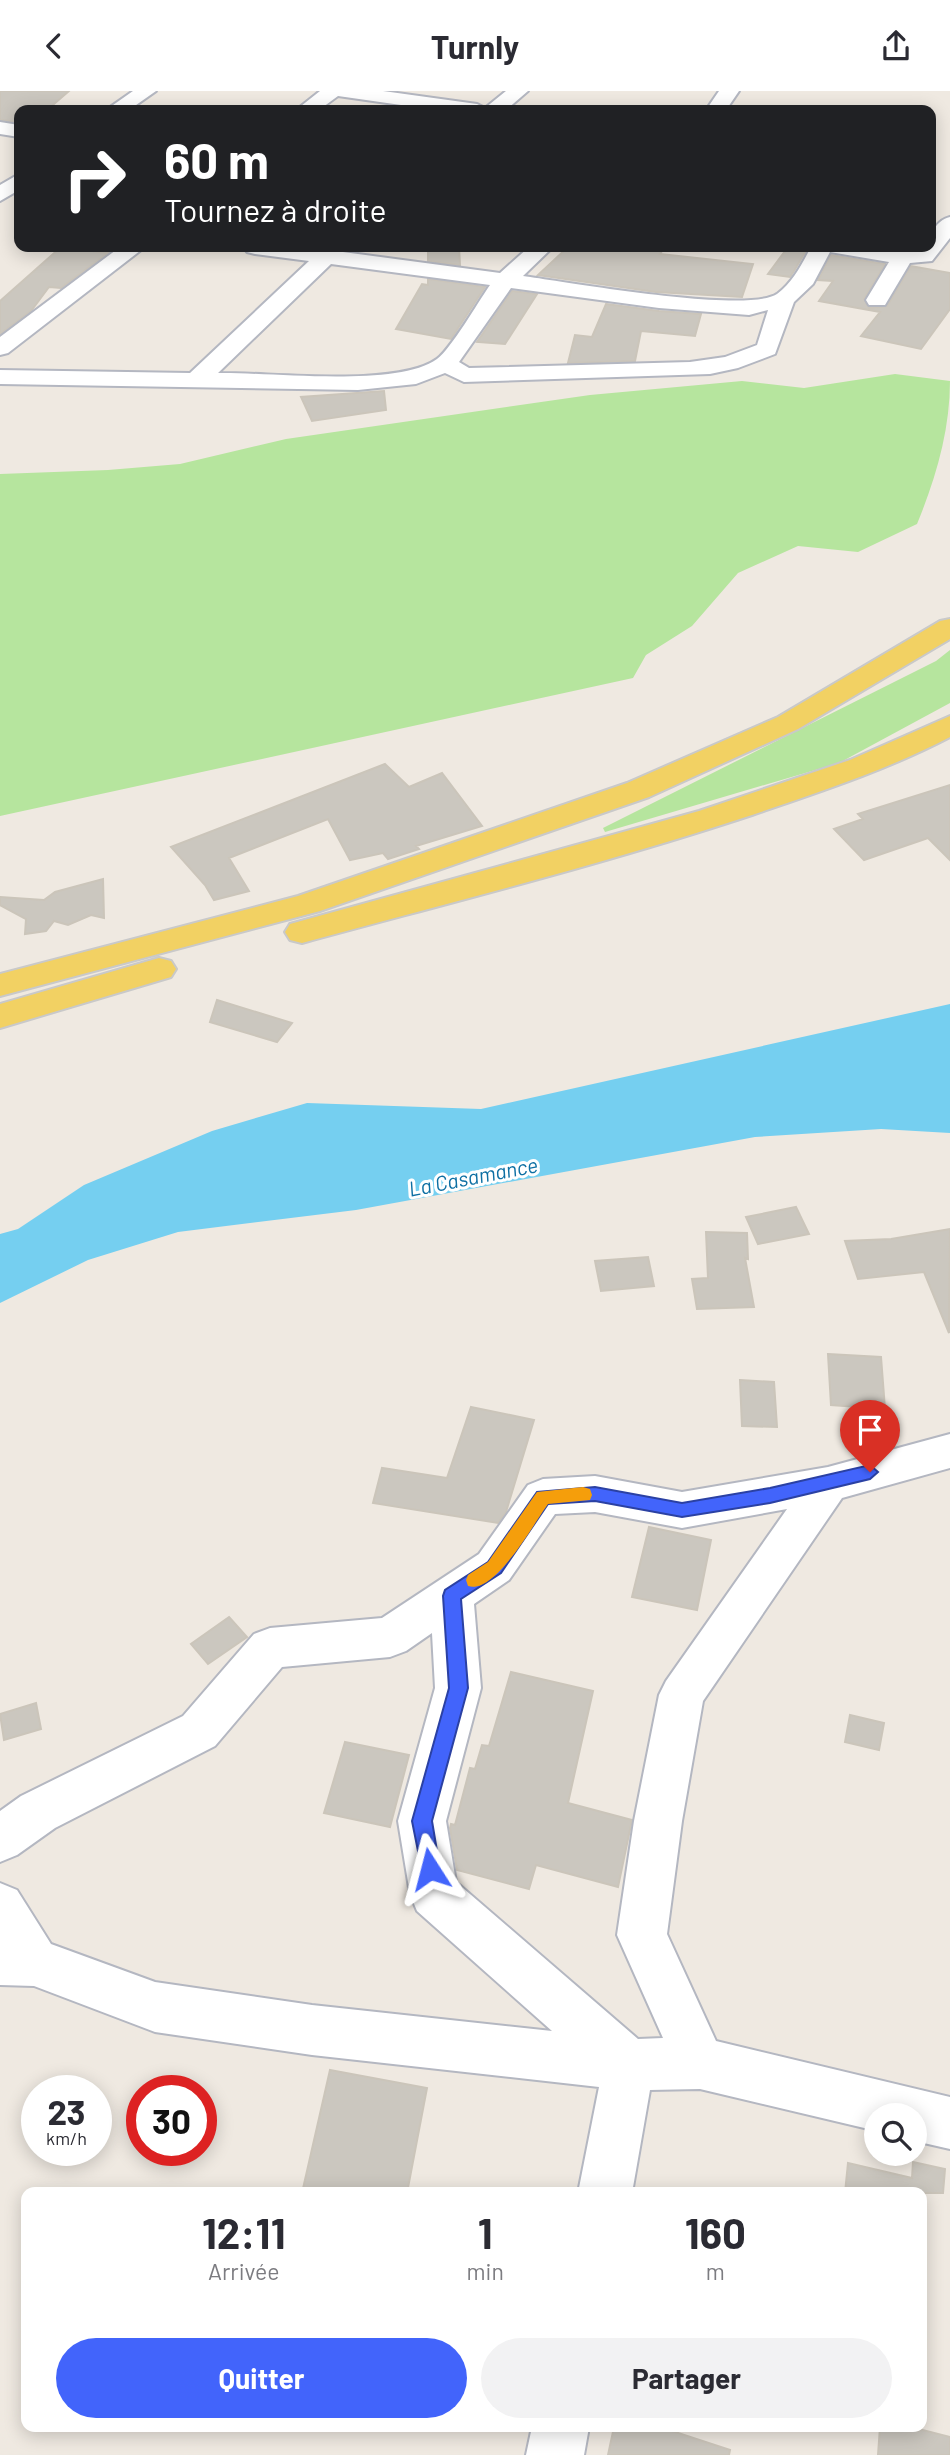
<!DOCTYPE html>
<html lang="fr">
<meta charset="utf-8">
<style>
:root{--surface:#fff;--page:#f2f2f3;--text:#2b2b33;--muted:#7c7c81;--accent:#4264fb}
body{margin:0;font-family:Barlow,sans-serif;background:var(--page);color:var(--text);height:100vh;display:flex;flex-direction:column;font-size:26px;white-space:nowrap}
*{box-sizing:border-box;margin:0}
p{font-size:23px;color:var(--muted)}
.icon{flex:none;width:38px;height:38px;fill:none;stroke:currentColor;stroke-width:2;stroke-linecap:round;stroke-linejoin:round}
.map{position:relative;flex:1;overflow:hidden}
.side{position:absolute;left:21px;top:2096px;width:906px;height:245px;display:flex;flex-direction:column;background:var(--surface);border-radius:14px;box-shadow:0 4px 18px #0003}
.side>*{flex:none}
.banner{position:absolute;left:14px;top:14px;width:922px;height:147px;border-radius:14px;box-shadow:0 4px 18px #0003;background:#202124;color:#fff;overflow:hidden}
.fabs{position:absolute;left:864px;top:2012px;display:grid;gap:14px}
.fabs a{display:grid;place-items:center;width:63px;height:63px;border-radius:50%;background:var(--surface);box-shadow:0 4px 18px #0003;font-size:35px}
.speed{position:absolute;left:21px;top:1984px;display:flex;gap:14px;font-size:35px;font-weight:700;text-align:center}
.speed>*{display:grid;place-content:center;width:91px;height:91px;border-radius:50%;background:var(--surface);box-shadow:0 4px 18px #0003;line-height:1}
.speed small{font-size:18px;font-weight:400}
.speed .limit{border:10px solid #d22;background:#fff;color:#111}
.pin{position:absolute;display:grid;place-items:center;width:60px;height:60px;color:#fff;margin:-72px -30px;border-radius:50% 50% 50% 0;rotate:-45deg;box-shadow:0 0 7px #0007}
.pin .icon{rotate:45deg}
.me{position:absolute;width:77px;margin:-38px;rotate:351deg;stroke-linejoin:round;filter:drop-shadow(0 0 5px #0008)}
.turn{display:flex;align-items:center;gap:24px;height:147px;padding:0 35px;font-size:32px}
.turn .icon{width:91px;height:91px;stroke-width:2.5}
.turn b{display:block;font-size:49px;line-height:60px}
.eta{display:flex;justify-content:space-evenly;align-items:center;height:119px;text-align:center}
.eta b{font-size:42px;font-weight:700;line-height:49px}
.button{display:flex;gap:14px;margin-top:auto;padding:14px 35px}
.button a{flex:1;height:80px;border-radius:42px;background:var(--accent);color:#fff;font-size:28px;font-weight:700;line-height:80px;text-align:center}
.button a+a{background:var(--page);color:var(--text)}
header{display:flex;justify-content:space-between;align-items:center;height:91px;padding:0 35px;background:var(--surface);font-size:32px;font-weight:700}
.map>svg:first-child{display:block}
</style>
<header><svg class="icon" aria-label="back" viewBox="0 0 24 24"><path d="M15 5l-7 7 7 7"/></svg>Turnly<svg class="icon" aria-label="share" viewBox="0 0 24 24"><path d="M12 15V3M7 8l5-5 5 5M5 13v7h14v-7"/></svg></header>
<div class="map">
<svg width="950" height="2364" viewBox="0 0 950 2364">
<rect width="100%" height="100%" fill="#efe9e1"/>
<!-- green -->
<path fill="#b6e59e" d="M895,283L950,290C950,339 936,387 917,433L858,461L798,455L738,482L692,535L646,564L633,587L0,725V383L108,379L180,373L286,348L590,304L742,290L804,297Z
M950,559V612L839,672L605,741L603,737L936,570Z"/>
<!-- water -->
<path fill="#75cff0" d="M950,913V1042L881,1038L755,1046L356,1119L178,1141L88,1169L0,1212V1143L18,1138L84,1094L212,1040L307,1012L481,1018Z"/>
<!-- building -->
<path fill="#cbc7bf" stroke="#cbc5ba" stroke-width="2" d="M0,0H69L47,19H19V31L0,29Z
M61,156L108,162L61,197L49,196L31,220L0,243V210Z
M428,156H459L460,174L428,170Z
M568,156H665L660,163L753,173L742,206L656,201L538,184Z
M788,156L807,158L794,180L790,186L768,183Z
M831,164L885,173L864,208L869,217L887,215L911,175L950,182V218L921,258L861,245L880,221L819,210L833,190L818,189Z
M428,188L485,196L451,248L396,238L422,193L428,194Z
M512,200L537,203L505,253L477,251Z
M606,213L659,220L701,223L695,245L641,240L635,270L568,272L575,244L592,246Z
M384,300L386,319L312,330L301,306Z
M385,673L409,696L442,682L482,735L416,755L419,758L388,768L383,762L350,769L328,728L229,767L249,800L214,809L205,794L171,756Z
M950,694V769L928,747L864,769L834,738L863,728L858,723Z
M103,788L104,827L91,824L68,834L54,830L46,840L25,843L26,828L0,814V806L44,809L55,801Z
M217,909L292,932L277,951L210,931Z
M796,1116L809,1143L758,1153L746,1126Z
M950,1138L949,1242L924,1181L858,1188L845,1150L891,1148Z
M706,1141L747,1142L748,1168L745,1167L754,1216L697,1218L692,1188L708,1187Z
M648,1166L654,1195L601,1200L595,1170Z
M828,1263L881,1266L885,1318L831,1314Z
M740,1289L774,1291L777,1336L742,1335Z
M471,1316L534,1329L506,1421L498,1432L373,1412L382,1377L447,1387Z
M649,1436L711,1449L697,1519L632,1506Z
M229,1526L247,1546L208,1573L191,1553Z
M511,1581L593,1600L568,1712L632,1729L618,1796L536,1774L529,1798L457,1779L450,1737L451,1733L455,1734L470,1677L475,1678L482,1654L489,1655Z
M36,1612L41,1638L4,1649L0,1623Z
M850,1624L884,1632L879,1659L845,1651Z
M345,1651L409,1664L390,1736L324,1722Z
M330,1979L427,1997L407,2102H302Z
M913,2071L945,2078L943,2102H845L848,2072L912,2087Z
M614,2336H660L730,2359L729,2364H608Z
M880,2336H911L950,2346V2364H878Z"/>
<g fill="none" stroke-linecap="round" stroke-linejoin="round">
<defs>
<path id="minor" d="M133,0H156L129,19H106Z
M320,0H383L477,13L485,17L506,0H528L506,19H436L338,5L319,19H296Z
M719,0H739L726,19H706Z
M0,31L19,34V46L0,43Z
M19,83V99L0,110V94Z
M950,126V147L932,170L910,172L885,214H869L866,209L889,171L830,161L813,193L794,211L775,263L738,277L710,283L464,291L445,282L416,293L358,299L0,293V279L190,282L309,170L255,163L247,161L244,156H347L343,161L500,182L529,156H553L523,185C567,191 747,223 777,203C793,191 802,173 811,156L918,159L931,156C931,142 935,130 950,126ZM331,173L490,194C478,211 451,258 437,268C397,297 269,281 218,282ZM511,197L659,217L749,224L768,219L757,254L725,266L690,271L469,277L459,271Z
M120,156H145L8,262L0,264V246Z
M950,1343V1377L842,1407L703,1610L682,1730L667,1843L716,1950L950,2006V2058L915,2050V2025H877V2040L700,1998L650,1999L632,2102H578L599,1996L312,1964L155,1941L34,1895L0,1894V1792L17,1799L51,1853L155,1891L312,1914L552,1940L417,1820L410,1803L398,1730L435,1597L432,1542L406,1560L390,1566L282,1576L215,1655L55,1737L17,1764L0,1771V1720L21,1705L183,1625L254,1543L270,1537L382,1527L479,1463L528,1394L543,1388L595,1385L682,1401L828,1376ZM787,1418L666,1590L659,1604L634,1730L617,1844L663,1947L638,1948L456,1791L446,1730L481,1597L474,1513L509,1489L555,1423L595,1421L682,1437Z
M532,2336H589L584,2364H526Z"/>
<path id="major" d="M950,528V548L798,638L649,706L320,820L0,905V883L298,805L627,692L778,626L940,530Z
M950,625V646C887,679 819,701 752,724C604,773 452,811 302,852L290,849L285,841L290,833L699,720L850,669Z
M159,867L171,870L176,878L171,886L0,937V913Z"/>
</defs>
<!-- minor casing -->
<use href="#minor" stroke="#b4b7c1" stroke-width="4"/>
<!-- major casing -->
<use href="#major" stroke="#c9c9c9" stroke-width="4"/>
<!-- minor -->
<use href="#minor" fill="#fff" fill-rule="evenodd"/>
<!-- major -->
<use href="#major" fill="#f2d163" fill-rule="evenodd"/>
</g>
<!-- route -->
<path fill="#4264fb" stroke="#2b41a3" stroke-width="2" d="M870,1374L878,1381L870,1388L770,1412L682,1426L595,1410L548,1413L501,1482L461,1508L468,1597L432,1730L440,1778L437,1785L430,1788L423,1785L412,1730L449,1597L443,1505L445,1499L488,1471L537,1401L595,1396L682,1412L770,1397Z"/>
<!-- slow -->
<path fill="#f59e0b" d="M583,1396L590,1398L592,1404L590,1409L548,1413C534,1432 495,1504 468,1495L466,1489L468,1484L488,1471L537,1401Z"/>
<g text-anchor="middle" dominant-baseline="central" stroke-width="6" stroke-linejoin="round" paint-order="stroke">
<!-- water labels -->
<g font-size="21" font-style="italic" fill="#0d6fa3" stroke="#fff">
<text transform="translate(473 1085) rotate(-11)">La Casamance</text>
</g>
</g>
</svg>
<div class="fabs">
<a><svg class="icon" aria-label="search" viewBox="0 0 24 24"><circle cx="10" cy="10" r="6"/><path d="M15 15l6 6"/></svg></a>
</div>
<div class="speed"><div>23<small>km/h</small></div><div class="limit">30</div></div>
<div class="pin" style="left:870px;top:1381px;background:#d93025"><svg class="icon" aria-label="arrive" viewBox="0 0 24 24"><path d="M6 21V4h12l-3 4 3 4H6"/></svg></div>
<svg class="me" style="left:430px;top:1778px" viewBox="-20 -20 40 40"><path d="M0-17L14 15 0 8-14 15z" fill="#4264fb" stroke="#fff" stroke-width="4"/></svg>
<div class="banner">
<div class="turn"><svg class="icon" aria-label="right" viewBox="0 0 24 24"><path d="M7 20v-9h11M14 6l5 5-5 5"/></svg><div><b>60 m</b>Tournez à droite</div></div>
</div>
<section class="side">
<div class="eta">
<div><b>12:11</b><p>Arrivée</p></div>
<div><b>1</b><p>min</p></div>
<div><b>160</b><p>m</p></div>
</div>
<div class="button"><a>Quitter</a><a>Partager</a></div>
</section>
</div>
